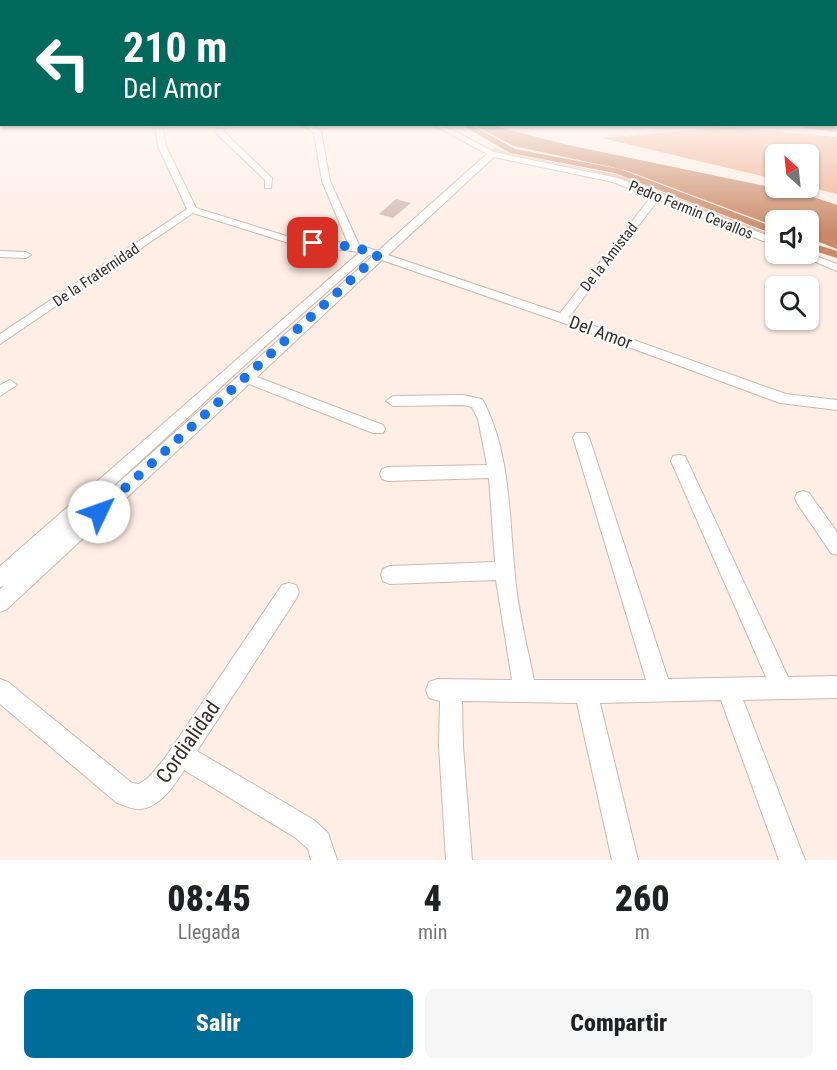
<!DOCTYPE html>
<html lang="es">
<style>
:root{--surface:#fff;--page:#f6f6f6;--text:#202124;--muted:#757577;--accent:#006c99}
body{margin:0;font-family:"Roboto Condensed",sans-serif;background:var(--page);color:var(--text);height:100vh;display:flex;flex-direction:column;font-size:22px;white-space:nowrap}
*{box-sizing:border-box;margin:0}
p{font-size:20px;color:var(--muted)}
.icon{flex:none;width:33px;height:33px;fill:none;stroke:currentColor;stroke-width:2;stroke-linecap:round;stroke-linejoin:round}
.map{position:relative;height:860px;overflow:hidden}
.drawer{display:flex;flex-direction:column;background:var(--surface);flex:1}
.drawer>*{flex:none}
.top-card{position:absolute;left:0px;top:0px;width:837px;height:126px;box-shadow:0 2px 4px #0004;background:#00695c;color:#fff;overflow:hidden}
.needle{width:39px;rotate:333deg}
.controls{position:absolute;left:765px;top:144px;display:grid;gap:12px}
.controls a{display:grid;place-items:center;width:54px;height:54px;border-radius:9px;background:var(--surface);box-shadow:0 2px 4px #0004;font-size:30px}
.pin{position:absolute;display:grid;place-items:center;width:51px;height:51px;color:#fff;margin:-26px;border-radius:12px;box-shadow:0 3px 9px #0006}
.me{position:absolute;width:66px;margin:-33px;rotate:48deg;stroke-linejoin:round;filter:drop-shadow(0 0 4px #0008)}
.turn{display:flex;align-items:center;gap:21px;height:126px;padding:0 24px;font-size:27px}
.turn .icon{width:78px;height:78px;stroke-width:2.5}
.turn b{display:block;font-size:42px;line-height:51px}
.eta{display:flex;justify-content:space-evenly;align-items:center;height:102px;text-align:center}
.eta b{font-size:36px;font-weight:800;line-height:42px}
.button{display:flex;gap:12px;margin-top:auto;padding:12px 24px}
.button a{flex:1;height:69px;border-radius:9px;background:var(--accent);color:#fff;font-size:24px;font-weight:800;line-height:69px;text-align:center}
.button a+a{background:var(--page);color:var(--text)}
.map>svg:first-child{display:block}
</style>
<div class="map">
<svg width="837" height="860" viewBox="0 0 837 860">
<rect width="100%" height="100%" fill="#ffeee6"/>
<!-- green -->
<path fill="#efc0a8" d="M495,148L512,154L619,175L775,236V240L616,178L588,170L488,150Z"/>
<!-- forest -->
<path fill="#eda987" d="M729,127L837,137V194L809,187L808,154H776L775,179L602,138Z"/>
<!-- water -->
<path fill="#ca8967" d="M473,125H491L568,145L804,194L837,205V249L809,238L808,220H776L775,226L625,170L514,146Z"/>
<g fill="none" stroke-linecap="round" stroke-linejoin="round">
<!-- canal -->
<path fill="#ca8967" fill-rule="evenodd" d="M460,124H470L515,149L620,169L776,228V235L615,173L510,153Z
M808,242L837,251V258L808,249Z"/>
<!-- river -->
<path fill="#ca8967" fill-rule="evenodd" d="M799,124H837V132L805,128Z"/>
</g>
<!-- building -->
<path fill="#d1bdb3" d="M396,199L411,203L393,218L379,214Z"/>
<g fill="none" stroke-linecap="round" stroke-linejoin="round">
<defs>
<path id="minor" d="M155,124H162L166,146L196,208L293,238L348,243L322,181L314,133L306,127L297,124H312L321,132L330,181L359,245L378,251L487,154L432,124H441L494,152L618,178L776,239V246L658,200L569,317L786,394L837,400V410L780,403L558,321L382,260L257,377L383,425L385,429L383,433H373L249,384L7,609L0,612V589L4,586L0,587V566L360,252L292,244L193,213L0,344V334L187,209L158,146ZM494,157L613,182L651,197L560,313L388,255ZM369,255L373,256L61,534L270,342Z
M220,124H227L223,131L272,178L271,188H265V180L216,133Z
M0,251L26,252L31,255L26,258L0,257Z
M808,253L837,264V271L796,254Z
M10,380L17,385L0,396V385Z
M463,395L482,399C511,451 509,518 515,576C518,611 527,646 534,680H646L573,437L576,433H586L589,437L668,679L766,677L671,461L673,456L679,455L685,456L788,677L837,676V698L743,700L805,860H779L721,700L600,703L638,860H612L577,703L462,701L463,746L472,860H446L439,746L440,701L429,698L426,690L429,682L437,679L512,680L496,580L390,584L383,581L381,575L383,569L390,566L495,562L489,478L388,481L382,479L380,474L382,469L388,467L487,465L478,419L472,407L463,405L393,406L386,401L393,396Z
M803,491L809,493L837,532V555L831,553L797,503L795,498L797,493Z
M289,583L296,585L299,592L296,599L197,751L314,820L328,833L337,860H311L308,849L296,838L184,770C175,785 160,807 141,809C134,810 124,805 117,803L0,704V679L8,682L132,783L139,784L148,778L165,758L282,585Z"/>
</defs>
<!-- minor casing -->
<use href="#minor" stroke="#ccb9af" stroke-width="2"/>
<!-- minor -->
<use href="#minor" fill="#fff" fill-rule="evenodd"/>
</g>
<!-- sky -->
<linearGradient id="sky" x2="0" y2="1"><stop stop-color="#9ca3b4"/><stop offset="0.49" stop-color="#fff7f4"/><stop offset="1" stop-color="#fff7f4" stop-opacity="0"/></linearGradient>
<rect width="837" height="234" fill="url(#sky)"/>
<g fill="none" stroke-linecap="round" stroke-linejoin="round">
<!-- route -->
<path stroke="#1a73e8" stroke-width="10" stroke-dasharray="0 18" d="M99,512L378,255L355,247L313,243"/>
</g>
<g text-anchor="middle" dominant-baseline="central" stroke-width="4.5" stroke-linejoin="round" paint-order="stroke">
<!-- far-street labels -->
<g font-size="15" fill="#362e2b" stroke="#fff">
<text transform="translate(691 210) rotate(22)">Pedro Fermin Cevallos</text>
<text transform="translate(609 257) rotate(-52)">De la Amistad</text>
<text transform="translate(96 275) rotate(-34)">De la Fraternidad</text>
</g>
<!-- street labels -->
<g font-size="18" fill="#362e2b" stroke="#fff">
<text transform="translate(601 332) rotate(20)">Del Amor</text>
</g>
<!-- near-street labels -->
<g font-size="21" fill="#362e2b" stroke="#fff">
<text transform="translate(188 742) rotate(-55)">Cordialidad</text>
</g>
</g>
</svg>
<div class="controls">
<a><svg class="needle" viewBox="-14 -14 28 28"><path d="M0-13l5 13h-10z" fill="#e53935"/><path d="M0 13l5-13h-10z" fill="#757577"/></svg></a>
<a><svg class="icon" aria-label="sound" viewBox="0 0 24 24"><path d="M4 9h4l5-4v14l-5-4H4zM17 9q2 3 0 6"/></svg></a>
<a><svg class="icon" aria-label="search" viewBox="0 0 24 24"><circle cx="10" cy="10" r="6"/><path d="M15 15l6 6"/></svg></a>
</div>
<div class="pin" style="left:313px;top:243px;background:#d93025"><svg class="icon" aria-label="arrive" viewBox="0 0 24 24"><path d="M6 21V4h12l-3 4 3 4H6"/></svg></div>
<svg class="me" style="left:99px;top:512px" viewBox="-20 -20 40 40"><circle r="19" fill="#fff"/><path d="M0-13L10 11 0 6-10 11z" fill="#1a73e8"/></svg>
<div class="top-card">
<div class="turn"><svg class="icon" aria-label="left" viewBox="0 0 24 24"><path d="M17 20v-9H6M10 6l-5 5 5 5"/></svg><div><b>210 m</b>Del Amor</div></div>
</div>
</div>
<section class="drawer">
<div class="eta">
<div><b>08:45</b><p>Llegada</p></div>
<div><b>4</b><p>min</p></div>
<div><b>260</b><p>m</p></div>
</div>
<div class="button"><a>Salir</a><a>Compartir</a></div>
</section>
